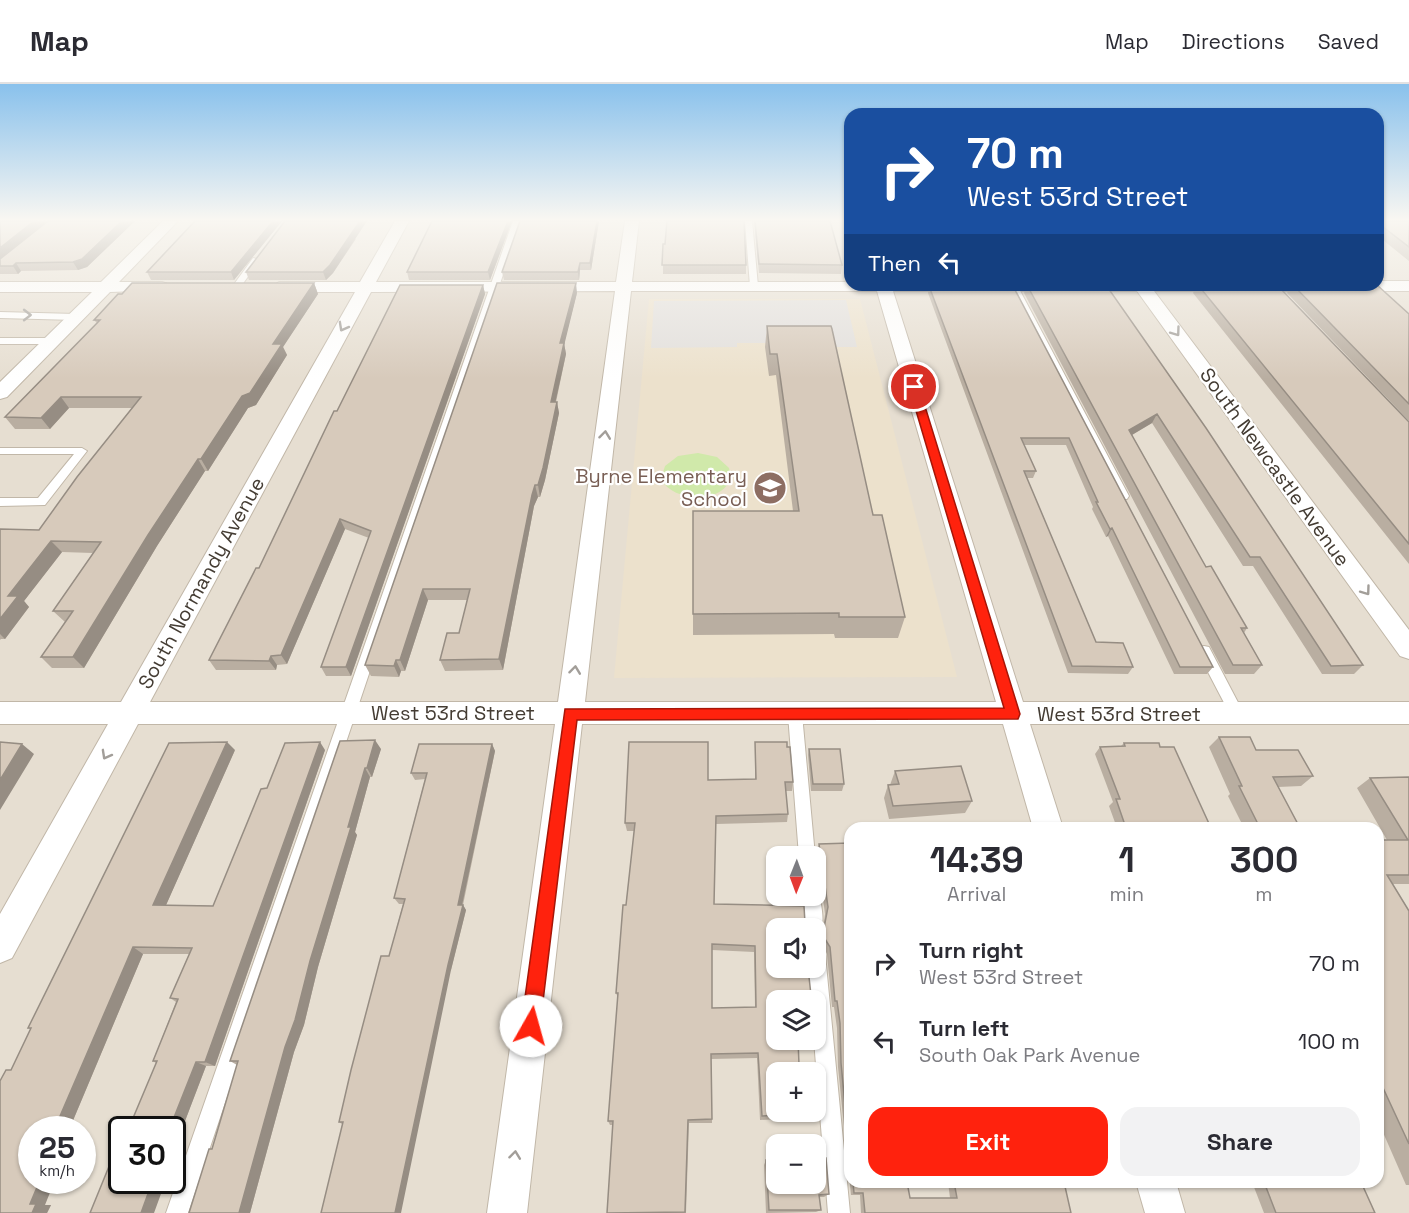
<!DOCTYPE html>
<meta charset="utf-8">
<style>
:root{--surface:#fff;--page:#f2f2f3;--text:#2b2b33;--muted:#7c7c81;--line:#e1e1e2;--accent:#ff220d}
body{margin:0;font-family:"Space Grotesk",sans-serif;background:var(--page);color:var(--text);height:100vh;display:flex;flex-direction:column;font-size:22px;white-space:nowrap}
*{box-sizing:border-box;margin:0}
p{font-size:20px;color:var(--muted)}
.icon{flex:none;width:33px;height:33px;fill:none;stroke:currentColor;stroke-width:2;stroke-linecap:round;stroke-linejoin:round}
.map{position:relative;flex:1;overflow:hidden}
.details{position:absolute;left:844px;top:738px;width:540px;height:366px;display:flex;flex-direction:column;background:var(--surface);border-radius:18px;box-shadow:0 2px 4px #0004}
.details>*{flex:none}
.guide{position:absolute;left:844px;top:24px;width:540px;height:183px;border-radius:18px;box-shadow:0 2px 4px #0004;background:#1a4fa0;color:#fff;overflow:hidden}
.needle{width:39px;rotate:181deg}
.tools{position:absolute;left:766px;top:762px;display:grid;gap:12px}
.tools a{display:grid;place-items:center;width:60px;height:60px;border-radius:12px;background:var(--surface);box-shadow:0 2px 4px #0004;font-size:30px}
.speed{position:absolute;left:18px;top:1032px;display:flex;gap:12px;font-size:30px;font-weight:700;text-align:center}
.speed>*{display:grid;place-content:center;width:78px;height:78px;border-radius:50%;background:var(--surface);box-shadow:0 2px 4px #0004;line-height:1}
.speed small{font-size:15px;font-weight:400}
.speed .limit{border:3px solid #111;border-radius:9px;background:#fff;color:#111}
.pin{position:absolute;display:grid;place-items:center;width:51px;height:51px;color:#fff;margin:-26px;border:3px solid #fff;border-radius:50%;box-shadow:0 2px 6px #0007}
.me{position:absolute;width:66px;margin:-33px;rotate:7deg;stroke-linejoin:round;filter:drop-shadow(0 0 4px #0008)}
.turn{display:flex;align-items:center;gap:21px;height:126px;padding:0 24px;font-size:27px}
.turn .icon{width:78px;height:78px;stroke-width:2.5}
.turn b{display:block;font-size:42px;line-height:51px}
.then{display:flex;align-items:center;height:57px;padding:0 24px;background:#0003;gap:12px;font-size:22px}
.eta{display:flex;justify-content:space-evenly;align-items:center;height:102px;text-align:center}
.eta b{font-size:36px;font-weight:700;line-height:42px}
.action{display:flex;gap:12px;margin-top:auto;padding:12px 24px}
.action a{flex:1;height:69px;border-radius:18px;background:var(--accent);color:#fff;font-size:24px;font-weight:700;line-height:69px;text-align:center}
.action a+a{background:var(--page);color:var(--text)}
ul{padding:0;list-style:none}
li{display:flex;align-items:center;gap:18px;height:78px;padding:0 24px}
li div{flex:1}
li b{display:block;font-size:22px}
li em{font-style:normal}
header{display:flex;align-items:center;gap:36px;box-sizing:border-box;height:84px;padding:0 30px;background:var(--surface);border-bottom:2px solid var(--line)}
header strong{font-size:28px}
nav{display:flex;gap:33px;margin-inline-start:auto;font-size:21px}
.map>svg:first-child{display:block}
</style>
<header>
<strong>Map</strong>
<nav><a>Map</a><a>Directions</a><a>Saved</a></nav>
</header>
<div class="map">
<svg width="1409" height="1129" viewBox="0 0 1409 1129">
<rect width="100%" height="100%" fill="#f2ede3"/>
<!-- residential -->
<path fill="#e6ded1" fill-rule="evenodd" d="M0,137H850V201H1378L1379,137H1409V1129H0ZM850,744H1378V1098H850ZM777,772H816V812H777ZM777,844H816V884H777ZM777,916H816V956H777ZM777,988H816V1028H777ZM32,1046H82V1096H32ZM122,1046H172V1096H122ZM777,1060H816V1100H777Z"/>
<!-- education -->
<path fill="#ece1cc" d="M649,215H860L957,593L614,594Z"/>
<!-- green -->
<path fill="#d0e9aa" d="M698,369L717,373L729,384C739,418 675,423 661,395L665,382L678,372Z"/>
<!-- parking -->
<path fill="#e2dfdc" d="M846,216L857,263H832L831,259H737V263L651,264L654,217Z"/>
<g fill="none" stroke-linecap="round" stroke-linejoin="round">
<defs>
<path id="lane" d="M513,137H521L188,1129H166Z
M745,137H752L758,202L754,205L750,202Z
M253,174L260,176L239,205H233L232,203Z
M1009,201H1017L1129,412L1127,415H1119L1117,412Z
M0,228L76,230L80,233L76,236L0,234Z
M0,254H52L57,257L52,260H0Z
M0,364H82L87,367L45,421L0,422V414H38L74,370H0Z
M1204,562L1209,563L1242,626L1244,630L1242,634L1237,636L1232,634L1197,567L1199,563Z
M795,624L800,626L802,630L815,772H799L788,630L790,626Z
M816,806C822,816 825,839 820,850L816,852V844H805L803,812H816Z
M816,861L822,864L825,870L850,1129H828L814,956H816V916H811L808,884H816Z"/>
<path id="street" d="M163,137H178L119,198H162L168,200L170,203L168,206L110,208L7,313L0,315V298L92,208H0V198H101Z
M395,137H409L376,198H616L625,137H639L632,198H850V201H1378V197H1409V207H1154L1409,546V575L1400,572L1137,207H893L1023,618H1409V640H1030L1063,744H1033L1003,640H582L527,1129H487L555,640H138L12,874L0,879V830L108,640H0V618H121L355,208H279L271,203L279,198H360ZM615,207L558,618H150L371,208ZM631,207H877L996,618H585Z
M1136,1098H1176L1185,1129H1145Z"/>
</defs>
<!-- lane casing -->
<use href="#lane" stroke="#c1b7a8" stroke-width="2"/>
<!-- street casing -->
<use href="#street" stroke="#c1b7a8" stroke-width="2"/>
<!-- lane -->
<use href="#lane" fill="#fff" fill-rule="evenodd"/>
<!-- street -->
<use href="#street" fill="#fff" fill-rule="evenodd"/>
</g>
<!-- wall -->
<path fill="#b9aea1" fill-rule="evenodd" d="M0,137H135L87,183L78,186L21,187L18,190H0Z
M195,137H282L234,196H151L147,188Z
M512,137L490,196H409L407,188Z
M599,137L591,186H580L579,196H504L502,188Z
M744,137L746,181V190H663V160Z
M754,137H830L842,181L841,190L759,189Z
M1378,137H1409V177L1378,152Z
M356,155L333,189L326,196H249L246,188Z
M314,199L318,210L283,263L287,271L256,321L248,324L208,387H205L157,462L84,584H52L41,573L65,538L53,527L93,469L62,468L24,517L29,523L5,555H1L0,556V445L39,446L132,324H69L50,345H15L5,333L97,239L94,236Z
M483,201L485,210L351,592H326L321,583L369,454L345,445L287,580L277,581L276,586H216L209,576L259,484L337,327Z
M1027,201H1106L1363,581L1354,590H1322L1253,482H1243L1152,339L1132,351L1206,483L1247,544L1244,549L1262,581L1254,590H1225L1024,209Z
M1197,201L1409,338V480L1193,209Z
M1292,201H1377L1409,230V337L1287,209Z
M929,202H1013L1213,583L1207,590H1174L1108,452L1106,453L1092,425L1093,423L1066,361H1024L1036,387L1033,394H1027L1096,558L1133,583L1128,590L1068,589L928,209Z
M577,209L564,259L566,270L556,318H557L559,329L545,396L540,413H538L534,422L503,586L445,587L440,576L459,549L467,516H428L405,587H401L399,593L371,592L365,581Z
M767,242L873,431L905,533L898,554H835L834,550L693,551V530L793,427L776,291L769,292L765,263Z
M1219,653L1256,666L1313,692L1301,702L1278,703L1300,744H1244L1228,712L1230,710L1209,663Z
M340,657L381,665L372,693H370L355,748L357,751L318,883L304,941L294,968L250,1129H189L212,1065L237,981L230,977Z
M755,658L793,698L792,707H785L788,730L787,738L716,740L714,820L805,839L816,847H819L823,845L825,830L817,768L819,760L850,759V1098H907L910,1114H950L948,1098H1064L1071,1129H861L860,1111H851L838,983L837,944L834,923H832L827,870L823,862L816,860L777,916L799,980L820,1029L818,1033L760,1036L757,974L711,975L712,1039H689L686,1129H607L613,1041H610L608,1037L618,914L616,909L634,747H627L625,739L708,696L755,695ZM712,866L754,868L755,923L712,924Z
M1124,659L1160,663L1211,744H1117L1109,722L1113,718L1095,670L1100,663L1121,662Z
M492,660L495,667L463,821L466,826L451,886L342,1040L339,1038L389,872L403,820H399L394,814L425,695L415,696L411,689Z
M809,665L844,700L842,707H811L808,671Z
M235,666L166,821L213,822L267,704L325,666L215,982H206L177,1058L179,1059L172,1077L156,979L153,977L176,918L170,914L189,870H143L69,1046H32L45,1121H51L47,1129H0L11,986L31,945L28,944Z
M895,687L972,717L965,729L889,735L884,714L888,701H890Z
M1409,693V800H1393L1409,827V1101H1406L1378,1037V756H1387L1357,704L1370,694Z
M766,1076L829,1110L824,1113H819L821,1126L816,1128L766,1129L764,1081Z
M1252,1098H1361L1375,1129H1264Z"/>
<!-- shaded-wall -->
<path fill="#968d83" d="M34,137H49L0,176V164Z
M122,137H135L87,183L78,186L73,178Z
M273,137H282L234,196L231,188Z
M360,137H367L333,189L326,196L323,188Z
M508,137H512L490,196L488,188Z
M597,137H599L591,186L590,179Z
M16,179L21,187L18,190L13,182Z
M580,179V186L579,196L578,188Z
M314,199L318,210L283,263L287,271L256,321L248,324L208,387L201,375L273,260Z
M576,199L577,209L562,270L560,259Z
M483,201L485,210L351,592L346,583Z
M564,259L566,270L553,329L551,318Z
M61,313L69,324L50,345L41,334Z
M557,318L559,329L545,396L540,413L538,401Z
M1157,330L1152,339L1125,355L1129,346Z
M198,375L205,387L157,462L84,584L73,573L148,451Z
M535,401L538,413L534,422L503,586L499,575L532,411Z
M340,435L345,445L287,580L281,571Z
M1112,444L1108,452L1106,453L1110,445Z
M51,457L62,468L24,517L29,523L5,555L0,550V535L8,512Z
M423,505L428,516L405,587L400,576Z
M271,572L277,581L276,586L269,577Z
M396,576L401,587L399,593L394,582Z
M375,656L381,665L372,693L367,684Z
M227,658L235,666L163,828L153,821Z
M320,658L325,666L215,982L205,978Z
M22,660L34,670L0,726V696Z
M492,660L495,667L461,826L458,821Z
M365,684L370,693L355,748L357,751L318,883L304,941L294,968L250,1129H239L285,963Z
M463,821L466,826L451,886L401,1129H395L448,881Z
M133,863L143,870L69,1046H54Z
M196,978L206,982L177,1058L179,1059L172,1077V1046H169Z
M40,1096H55L45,1121H51L47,1129H32L30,1120Z
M153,1096H166L154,1129H141Z"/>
<!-- building -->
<path fill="#d7cabb" stroke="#968d83" stroke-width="1.5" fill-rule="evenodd" d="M0,137H34L0,164Z
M48,137H122L82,175L73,178L16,179L13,182H0V175Z
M195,137H273L231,188H147Z
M285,137H360L330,181L323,188H246Z
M432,137H508L488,188H407Z
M520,137H597L590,179H580L578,188H502Z
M667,137H744L746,181H662L663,160H665Z
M755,137H830L842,181L759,180Z
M1378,137H1409V163L1378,139Z
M132,199H314L273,260H282L250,309L242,312L201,375H198L148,451L73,573H41L73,527H53L101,458L51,457L8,512H18L0,535V445L39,446L77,393L141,313H61L41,334L5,333L100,236H94L118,210H122Z
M497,199H576L560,259H564L551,318H557L543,384L538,401H535L532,411L499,575L440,576L447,549H459L470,505H423L400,576H396L394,582L365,581Z
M400,201H483L346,583H321L371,447L340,435L281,571L271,572L269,577L209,576L256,484H259L334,327H337Z
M1027,201H1106L1206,344L1363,581L1331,582L1260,473H1250L1157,330L1129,346L1206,483L1211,482L1247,544H1241L1262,581H1233Z
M1198,201H1277L1409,338V460Z
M1293,201H1377L1409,230V320Z
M929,202H1013L1213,583H1180L1112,444L1110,445L1096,418H1098L1069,354H1021L1036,387H1024L1096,558L1123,559L1133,583L1072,582Z
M767,242H831L832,245L873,431H882L905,533H839V529L693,530V427H799L777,270H770Z
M1219,653H1250L1256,666H1298L1313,692L1273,693L1300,744H1260L1239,702H1242Z
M375,656L367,684H365L348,743H351L310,877L295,936L285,963L239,1129H189L209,1065H212L238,977H230L340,657Z
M0,658L22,660L0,696Z
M227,658L153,821L213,822L261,705L267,704L285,659L320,658L205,978H196L169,1046H128L157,977H153L178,915L170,914L192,864L133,863L54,1046H32V1096H40L30,1120H36L32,1129H0V997L6,986H11L31,944H28L169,659Z
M629,658H708V696L756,695L755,658H787V663H790L793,698H785L788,730L716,732L714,820L804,822L805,839L816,840V847H819L824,844L828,823L819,760L850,759V1074L841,979L840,939L837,917H835L830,863L825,855L816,853V872V844H777V884H808L811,911L816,913V916H777V956H798L799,980H816L820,1029L762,1032L758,969L711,970L712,1035L688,1036L685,1128L607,1129L613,1037H608L618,909H616L623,821H626L635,739H625ZM712,860L755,862L756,923L712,924ZM777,988H816V1028H777Z
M1124,659H1159L1160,663H1174L1211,744H1126L1116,715H1120L1100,663L1125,662Z
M419,660H492L458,821H463L448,881L395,1129H321L343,1038H339L351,986L381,872H389L405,815L394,814L427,689H411Z
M809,665H840L844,700H813Z
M961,682L972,717L893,722L888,701L899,700L895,687Z
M1409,693V791H1387L1409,827V1060L1378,993V756H1408L1370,694Z
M119,1058H122V1096H153L141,1129H90Z
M816,1074H826L829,1110L819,1111L821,1126H769L766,1076H777V1100H816Z
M853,1098H907L910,1114H957L954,1098H1064L1071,1129H865L863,1109H854Z
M1264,1098H1361L1375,1129H1276Z"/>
<!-- one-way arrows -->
<defs><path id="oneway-chevron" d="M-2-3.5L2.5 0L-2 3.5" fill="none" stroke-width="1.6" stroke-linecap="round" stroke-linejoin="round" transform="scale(1.5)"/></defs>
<g stroke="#a29e99">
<use href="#oneway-chevron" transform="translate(27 231)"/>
<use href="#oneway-chevron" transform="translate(343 243) rotate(119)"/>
<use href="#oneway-chevron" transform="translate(1176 248) rotate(54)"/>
<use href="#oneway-chevron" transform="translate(605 351) rotate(-83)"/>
<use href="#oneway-chevron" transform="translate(1366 507) rotate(54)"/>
<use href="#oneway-chevron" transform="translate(575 586) rotate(-83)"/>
<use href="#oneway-chevron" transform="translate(106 671) rotate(119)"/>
<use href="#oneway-chevron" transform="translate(515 1071) rotate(-83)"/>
</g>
<!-- sky -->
<linearGradient id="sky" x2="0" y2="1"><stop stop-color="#89c1ec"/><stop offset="0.46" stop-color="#f9f7f2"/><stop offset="1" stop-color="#f9f7f2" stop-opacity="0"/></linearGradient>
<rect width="1409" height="295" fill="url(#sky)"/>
<!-- route -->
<path fill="#ff220d" stroke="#a61608" stroke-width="1.5" d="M914,300L919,303L1020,630L1018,635L577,636L540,942L538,948L531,951L524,948L521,942L565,625L1004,624L909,303Z"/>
<!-- icons -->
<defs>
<symbol id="school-disc" viewBox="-11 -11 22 22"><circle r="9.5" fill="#8d6e63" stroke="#fff"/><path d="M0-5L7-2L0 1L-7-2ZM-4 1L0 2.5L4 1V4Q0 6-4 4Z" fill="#fff"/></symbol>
</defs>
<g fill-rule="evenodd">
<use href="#school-disc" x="751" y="385" width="38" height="38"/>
</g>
<g text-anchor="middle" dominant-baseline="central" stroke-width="4.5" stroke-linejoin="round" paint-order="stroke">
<!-- street labels -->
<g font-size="20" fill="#443c33" stroke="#fff">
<text transform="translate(1275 383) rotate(54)">South Newcastle Avenue</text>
<text transform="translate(201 499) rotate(-61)">South Normandy Avenue</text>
<text x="453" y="629">West 53rd Street</text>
<text x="1119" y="630">West 53rd Street</text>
</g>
<!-- education labels -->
<g font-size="20" fill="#785e54" stroke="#fff" text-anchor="end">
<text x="747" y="392">Byrne Elementary<tspan x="747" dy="23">School</tspan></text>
</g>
</g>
</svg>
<div class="tools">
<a><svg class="needle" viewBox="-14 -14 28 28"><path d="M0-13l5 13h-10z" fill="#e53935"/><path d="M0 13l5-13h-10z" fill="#7c7c81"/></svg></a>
<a><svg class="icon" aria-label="sound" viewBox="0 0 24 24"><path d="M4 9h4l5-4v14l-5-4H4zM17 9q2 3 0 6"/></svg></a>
<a><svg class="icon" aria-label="layers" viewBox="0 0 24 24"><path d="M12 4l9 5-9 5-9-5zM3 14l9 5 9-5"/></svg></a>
<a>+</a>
<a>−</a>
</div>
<div class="speed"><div>25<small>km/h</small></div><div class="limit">30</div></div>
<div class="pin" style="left:914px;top:303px;background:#d93025"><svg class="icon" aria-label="arrive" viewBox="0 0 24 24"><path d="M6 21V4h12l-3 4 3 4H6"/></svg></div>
<svg class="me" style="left:531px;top:942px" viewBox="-20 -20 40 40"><circle r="19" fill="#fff"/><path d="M0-13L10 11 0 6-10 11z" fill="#ff220d"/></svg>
<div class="guide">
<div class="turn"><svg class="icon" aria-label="right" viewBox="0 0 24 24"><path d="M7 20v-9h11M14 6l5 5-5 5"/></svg><div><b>70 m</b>West 53rd Street</div></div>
<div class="then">Then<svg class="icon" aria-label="left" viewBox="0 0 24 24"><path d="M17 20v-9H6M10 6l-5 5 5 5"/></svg></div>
</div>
<section class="details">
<div class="eta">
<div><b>14:39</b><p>Arrival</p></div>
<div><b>1</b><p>min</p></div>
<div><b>300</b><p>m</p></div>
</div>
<ul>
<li><svg class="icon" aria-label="right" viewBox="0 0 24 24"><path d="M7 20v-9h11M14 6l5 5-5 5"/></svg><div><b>Turn right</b><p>West 53rd Street</p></div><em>70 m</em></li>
<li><svg class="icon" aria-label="left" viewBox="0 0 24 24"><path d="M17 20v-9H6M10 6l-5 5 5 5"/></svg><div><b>Turn left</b><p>South Oak Park Avenue</p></div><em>100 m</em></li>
</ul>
<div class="action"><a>Exit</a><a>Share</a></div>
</section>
</div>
